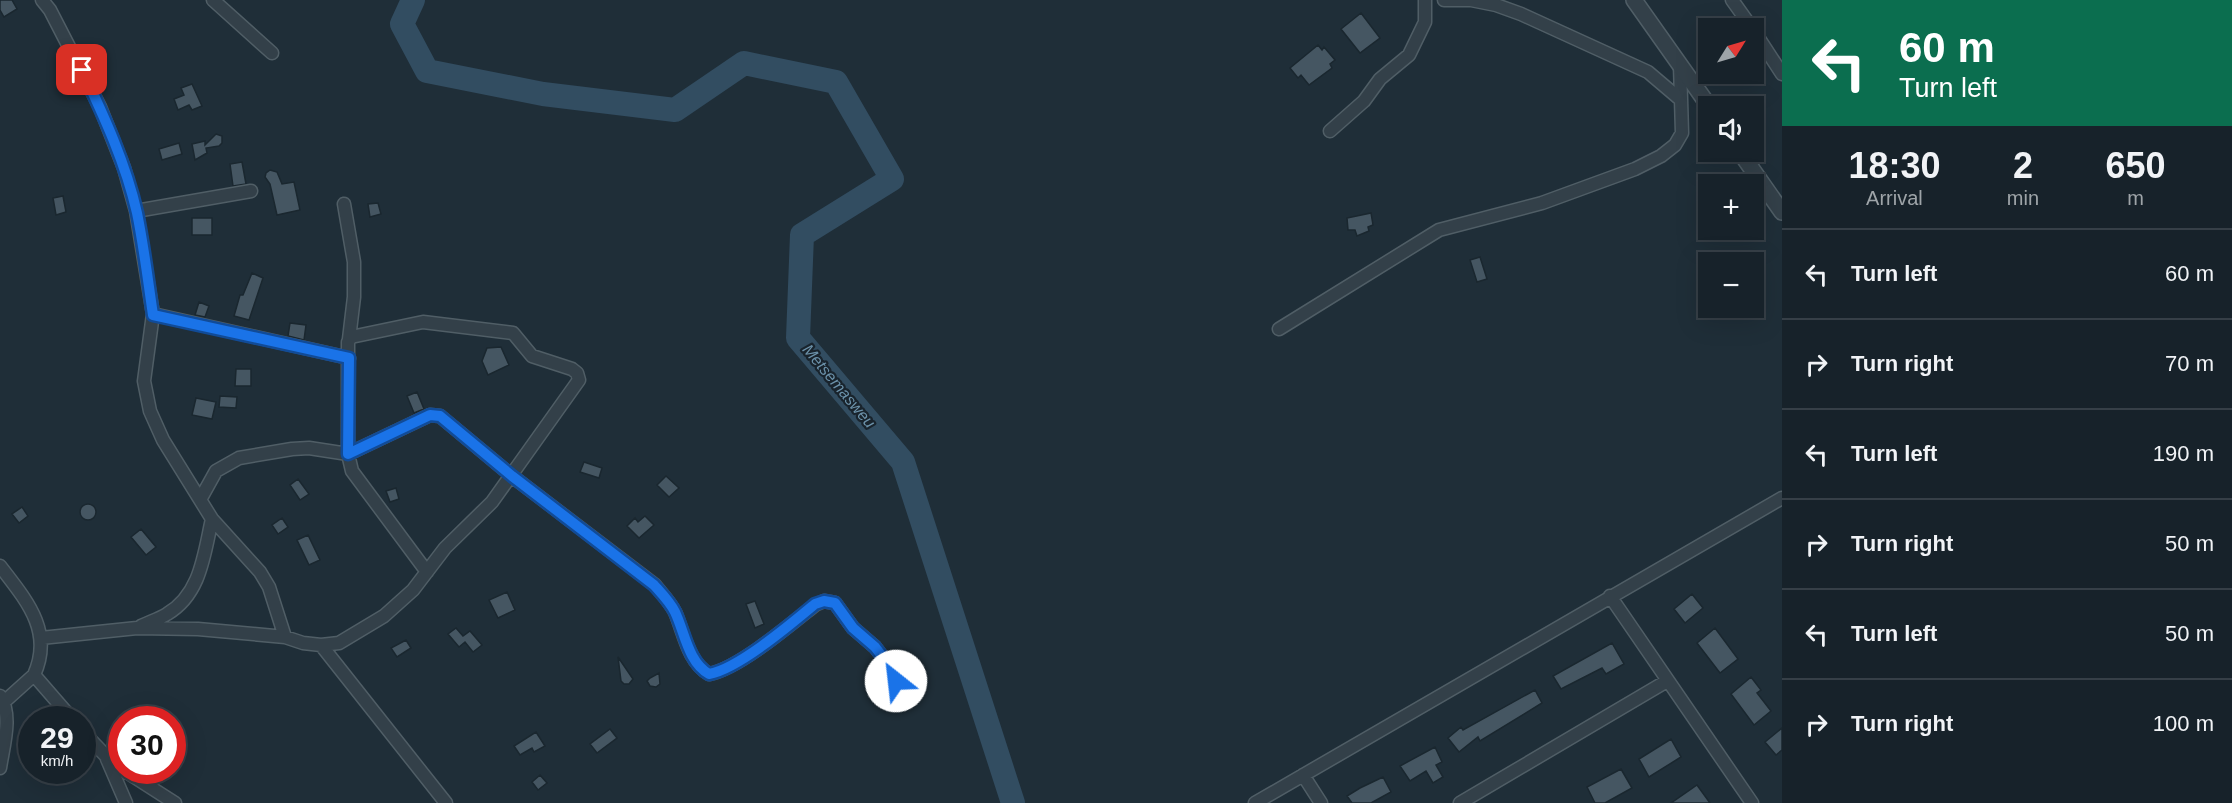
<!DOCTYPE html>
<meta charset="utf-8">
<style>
:root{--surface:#17222a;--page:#242f36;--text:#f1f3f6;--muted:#9ea4a8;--line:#363f47}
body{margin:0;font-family:Helvetica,sans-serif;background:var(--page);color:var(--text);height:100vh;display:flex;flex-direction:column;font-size:22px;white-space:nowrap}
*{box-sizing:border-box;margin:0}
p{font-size:20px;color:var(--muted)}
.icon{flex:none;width:33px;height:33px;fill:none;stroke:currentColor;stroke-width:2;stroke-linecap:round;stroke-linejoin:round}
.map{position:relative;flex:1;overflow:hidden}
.sheet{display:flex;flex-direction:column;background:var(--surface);width:450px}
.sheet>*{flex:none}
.banner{background:#0b6e4f;color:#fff;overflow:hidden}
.needle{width:39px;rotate:53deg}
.tools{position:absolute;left:1698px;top:18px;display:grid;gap:12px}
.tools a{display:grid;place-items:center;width:66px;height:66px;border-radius:0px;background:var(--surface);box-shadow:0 6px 24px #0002,0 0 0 2px var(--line);font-size:30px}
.speed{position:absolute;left:18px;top:706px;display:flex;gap:12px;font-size:30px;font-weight:700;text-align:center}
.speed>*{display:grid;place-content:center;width:78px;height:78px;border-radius:50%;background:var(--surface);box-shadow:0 6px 24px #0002,0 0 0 2px var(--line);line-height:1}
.speed small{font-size:15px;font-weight:400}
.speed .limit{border:9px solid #d22;background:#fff;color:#111}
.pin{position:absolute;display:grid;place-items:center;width:51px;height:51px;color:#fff;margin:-26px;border-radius:12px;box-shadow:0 3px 9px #0006}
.me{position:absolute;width:66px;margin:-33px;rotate:331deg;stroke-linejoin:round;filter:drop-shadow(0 0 4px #0008)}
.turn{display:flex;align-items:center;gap:21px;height:126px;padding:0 18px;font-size:27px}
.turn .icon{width:78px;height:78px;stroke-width:2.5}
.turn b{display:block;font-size:42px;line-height:51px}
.eta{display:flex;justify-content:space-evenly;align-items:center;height:102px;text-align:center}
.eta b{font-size:36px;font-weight:700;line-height:42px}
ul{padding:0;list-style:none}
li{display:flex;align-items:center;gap:18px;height:90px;padding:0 18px;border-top:2px solid var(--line)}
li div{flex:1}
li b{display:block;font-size:22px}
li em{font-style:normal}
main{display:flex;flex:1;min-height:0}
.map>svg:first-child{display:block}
</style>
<main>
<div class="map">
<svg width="1782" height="803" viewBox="0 0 1782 803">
<rect width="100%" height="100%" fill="#1f2e38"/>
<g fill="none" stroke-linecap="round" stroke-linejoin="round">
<!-- river -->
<path stroke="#324d61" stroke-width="24" d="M413,0L402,24L427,71L543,94L675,110L744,63L836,82L892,179L802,235L798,338L903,462L1013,803"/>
</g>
<!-- building -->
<path fill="#455662" stroke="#1a272f" stroke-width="1.5" d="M0,0H12L17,9L4,17L0,10Z
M1361,13L1380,38L1360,53L1341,29Z
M1318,45L1322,50L1324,47L1335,60L1330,64L1332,68L1309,85L1301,75L1298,78L1290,68Z
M192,84L202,106L192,110L189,105L178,110L174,99L184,95L181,88Z
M216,134L222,136V143L219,146L206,148L207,153L195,160L192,144L205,141V145Z
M179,143L182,154L162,160L159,149Z
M242,162L246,184L233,186L230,164Z
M270,170L277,172L282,184L294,182L300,210L277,215L270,184L265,177L266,173Z
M63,196L66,212L56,215L53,198Z
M378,203L381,214L370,217L368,204Z
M1371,213L1373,225L1368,227L1369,231L1357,236L1355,230H1348L1347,218Z
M192,218H212V235H192Z
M1480,257L1487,279L1477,282L1470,260Z
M252,273L263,278L249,320L234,316L240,295H243Z
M199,302L209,306L205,317L195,315Z
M290,323L306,325L304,340L288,336Z
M501,347L509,365L488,375L482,361L487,348Z
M236,369H251V386H235Z
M417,392L424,409L414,413L407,396Z
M220,396L237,397L236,408L219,407Z
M196,398L216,402L212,419L192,415Z
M584,462L602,468L599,478L580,472Z
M666,476L679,488L669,497L657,485Z
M298,479L309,494L300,500L290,485Z
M396,488L399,499L390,502L386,491Z
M80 512a8 8 0 1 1 16 0a8 8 0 1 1-16 0Z
M22,507L28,516L19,523L12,514Z
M645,516L654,525L639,538L627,526L635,518L638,522Z
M282,518L288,527L278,534L272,525Z
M141,529L156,547L146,555L131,537Z
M308,535L320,560L309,565L297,540Z
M507,592L515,610L498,618L489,600Z
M1692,594L1703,608L1685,623L1674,609Z
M755,601L764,624L755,628L746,604Z
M456,628L463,636L470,631L482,645L473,652L465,642L459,647L448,634Z
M1715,628L1738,659L1720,673L1697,643Z
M406,640L411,648L397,657L391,648Z
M1612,643L1624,664L1606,674L1602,668L1561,689L1553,676Z
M618,657L633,679L629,684H624L621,681Z
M659,673L660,684L656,687L650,686L647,681L650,678Z
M1751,677L1761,690L1757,693L1771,711L1754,725L1731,694Z
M1535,690L1542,703L1480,741L1478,737L1459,752L1448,738L1461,727L1463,730Z
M1782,728V750L1776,755L1765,742Z
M610,729L617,738L597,753L590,744Z
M536,732L545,746L534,752L532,748L520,755L514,746Z
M1671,739L1681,757L1649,777L1639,759Z
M1435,747L1442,762L1436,765L1443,777L1433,783L1426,771L1410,781L1400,766Z
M1621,769L1632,788L1605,803H1595L1587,787Z
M540,775L547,783L538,790L532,782Z
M1383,777L1391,792L1371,803H1352L1347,796L1360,788Z
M1697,785L1710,803H1671Z"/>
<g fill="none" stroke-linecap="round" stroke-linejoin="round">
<defs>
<path id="minor" d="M42,0L50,10L100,107L124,168L136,211L153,314L144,381L150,411L163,440L212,519C204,554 201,594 167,614C159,619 149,622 141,626
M213,0L272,53
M1444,0H1471L1496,5L1521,14L1648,72L1681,100
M1732,0L1752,28
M1754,31L1782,74
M1330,131L1364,101L1380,79L1409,55L1425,22V0
M344,204L354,262V297L349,339
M136,211L251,191
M153,314L349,358
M1279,329L1439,230L1542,203L1635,169L1661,156L1675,145L1682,133L1680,65
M201,498L216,471L239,458L292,449L309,448L348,454L430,415L440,416L512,476L655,585C662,594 670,602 675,612C684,633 688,662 709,674C738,669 791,624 815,605L824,601L835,603L853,628L875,647L898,677L896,681L882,693
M212,519L260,572L269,587L285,637
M0,566C26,600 54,631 34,675
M1610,596L1752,803
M41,638L137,628L198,629L285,637L303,643L321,645L339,643L384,616L413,590L445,548L492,502L579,380L577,373L572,369L532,356L513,333L423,322L351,337L348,342V454L352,471L427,572
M321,645L446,803
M4,702L34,675L73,720
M82,731L107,757L122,769
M107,759L126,803
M0,768C3,747 13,715 0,696
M125,771L175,803
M1303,775L1321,803
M1255,803L1782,498
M1460,803L1667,681"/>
<path id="tertiary" d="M1634,0L1709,106
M1740,152L1782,212"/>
</defs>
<!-- minor casing -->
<use href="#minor" stroke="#505e66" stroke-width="15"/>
<!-- tertiary casing -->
<use href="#tertiary" stroke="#505e66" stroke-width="18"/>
<!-- minor -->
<use href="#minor" stroke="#334049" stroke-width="12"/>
<!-- tertiary -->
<use href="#tertiary" stroke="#334049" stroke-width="15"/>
</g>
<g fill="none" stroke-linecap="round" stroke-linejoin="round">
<defs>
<path id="route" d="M82,70C104,116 126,164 137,213C144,247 148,281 153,315L349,358L348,454L430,415L440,416L512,476L654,585C662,594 670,602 675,612C685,633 688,662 709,674C738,669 791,624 815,604L824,601L835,603L853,628L875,647L898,677L896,681"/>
</defs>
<!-- route casing -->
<use href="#route" stroke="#114b97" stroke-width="15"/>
<!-- route -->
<use href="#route" stroke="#1a73e8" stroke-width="10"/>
</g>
<g text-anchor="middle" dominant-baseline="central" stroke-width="4.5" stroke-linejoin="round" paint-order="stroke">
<!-- water labels -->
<g font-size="16" font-style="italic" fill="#6c92aa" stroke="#19242d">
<text transform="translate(839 386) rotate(50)">Metsemasweu</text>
</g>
</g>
</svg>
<div class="tools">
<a><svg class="needle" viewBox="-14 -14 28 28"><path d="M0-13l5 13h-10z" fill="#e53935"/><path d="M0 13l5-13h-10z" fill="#9ea4a8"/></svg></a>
<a><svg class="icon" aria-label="sound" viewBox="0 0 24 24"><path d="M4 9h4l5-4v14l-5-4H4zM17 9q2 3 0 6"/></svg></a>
<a>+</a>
<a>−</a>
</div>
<div class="speed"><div>29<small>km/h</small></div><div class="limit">30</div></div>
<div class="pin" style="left:82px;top:70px;background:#d93025"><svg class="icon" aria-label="arrive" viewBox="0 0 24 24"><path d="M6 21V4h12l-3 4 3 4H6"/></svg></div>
<svg class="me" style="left:896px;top:681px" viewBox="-20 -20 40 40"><circle r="19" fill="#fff"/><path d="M0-13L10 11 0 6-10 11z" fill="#1a73e8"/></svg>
</div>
<section class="sheet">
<div class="banner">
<div class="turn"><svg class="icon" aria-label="left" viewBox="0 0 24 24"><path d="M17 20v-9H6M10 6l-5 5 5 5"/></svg><div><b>60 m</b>Turn left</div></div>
</div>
<div class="eta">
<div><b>18:30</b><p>Arrival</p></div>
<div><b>2</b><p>min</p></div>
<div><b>650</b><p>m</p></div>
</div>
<ul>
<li><svg class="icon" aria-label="left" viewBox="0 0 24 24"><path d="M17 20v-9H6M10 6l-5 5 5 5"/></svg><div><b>Turn left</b></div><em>60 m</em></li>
<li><svg class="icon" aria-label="right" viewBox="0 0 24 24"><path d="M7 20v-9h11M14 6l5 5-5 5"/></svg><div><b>Turn right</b></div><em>70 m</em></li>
<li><svg class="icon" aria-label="left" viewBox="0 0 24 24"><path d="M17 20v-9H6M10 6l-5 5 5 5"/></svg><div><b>Turn left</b></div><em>190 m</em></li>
<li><svg class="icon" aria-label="right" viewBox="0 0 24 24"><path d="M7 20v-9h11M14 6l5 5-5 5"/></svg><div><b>Turn right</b></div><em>50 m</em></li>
<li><svg class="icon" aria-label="left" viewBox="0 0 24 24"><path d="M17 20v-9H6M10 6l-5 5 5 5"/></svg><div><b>Turn left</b></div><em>50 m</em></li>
<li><svg class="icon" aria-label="right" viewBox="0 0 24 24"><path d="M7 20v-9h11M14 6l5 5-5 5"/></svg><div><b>Turn right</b></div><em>100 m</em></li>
</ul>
</section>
</main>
